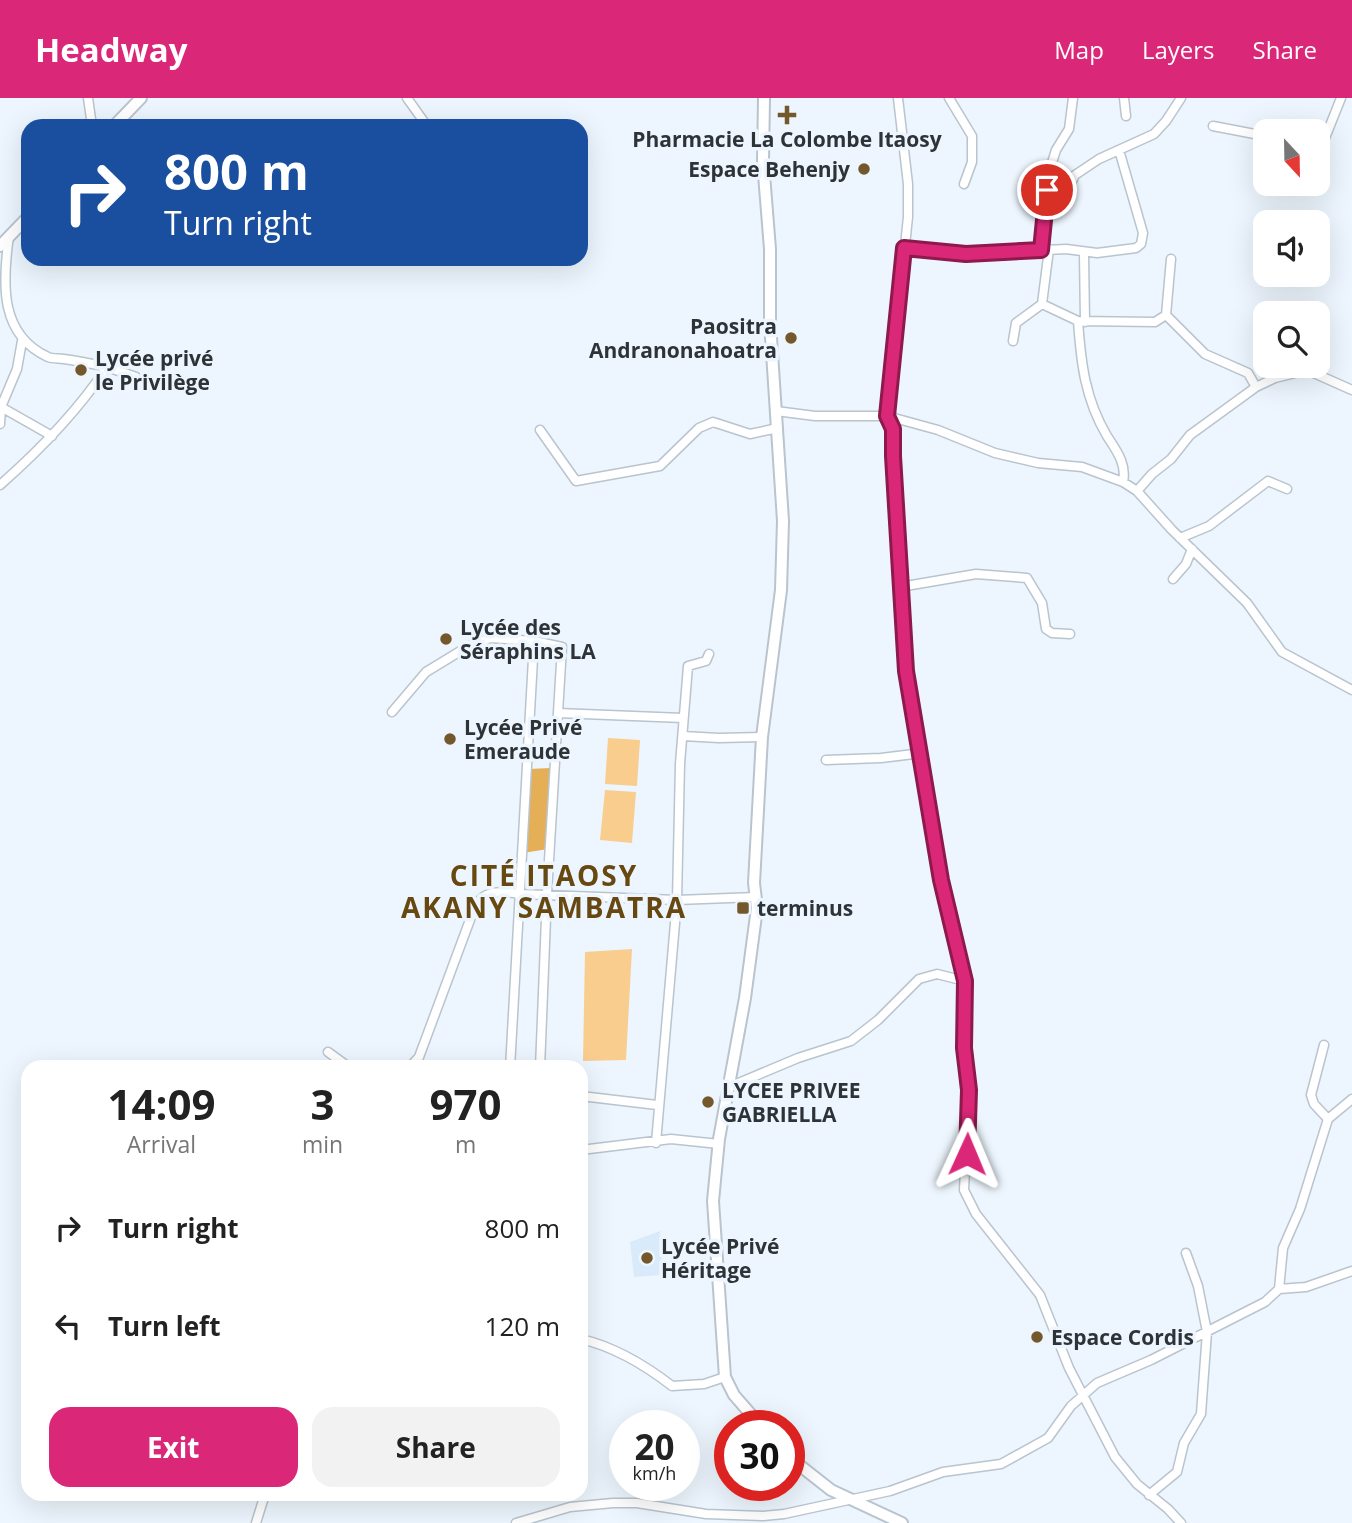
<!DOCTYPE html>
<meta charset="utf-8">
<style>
:root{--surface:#fff;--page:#f2f2f2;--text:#222;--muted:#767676;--accent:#db2777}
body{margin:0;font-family:"Open Sans",sans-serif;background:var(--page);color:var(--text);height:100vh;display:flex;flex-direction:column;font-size:26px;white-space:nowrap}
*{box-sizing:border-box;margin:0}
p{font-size:23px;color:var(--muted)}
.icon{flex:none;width:38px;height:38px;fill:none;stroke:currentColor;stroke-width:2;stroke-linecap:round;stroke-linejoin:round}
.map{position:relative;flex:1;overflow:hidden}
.sheet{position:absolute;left:21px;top:962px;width:567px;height:441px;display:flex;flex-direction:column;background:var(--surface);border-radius:21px;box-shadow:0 7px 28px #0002}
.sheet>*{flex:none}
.hud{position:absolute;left:21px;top:21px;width:567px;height:147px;border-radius:21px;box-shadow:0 7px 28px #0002;background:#1a4fa0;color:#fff;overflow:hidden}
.needle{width:46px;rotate:158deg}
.tools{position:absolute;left:1253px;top:21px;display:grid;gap:14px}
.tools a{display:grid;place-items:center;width:77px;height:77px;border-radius:14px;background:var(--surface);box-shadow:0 7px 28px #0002;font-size:35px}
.speed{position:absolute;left:609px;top:1312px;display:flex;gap:14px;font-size:35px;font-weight:700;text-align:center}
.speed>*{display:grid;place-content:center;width:91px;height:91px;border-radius:50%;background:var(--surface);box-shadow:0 7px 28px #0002;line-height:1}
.speed small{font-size:18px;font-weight:400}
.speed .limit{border:10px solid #d22;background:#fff;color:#111}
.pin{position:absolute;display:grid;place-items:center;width:60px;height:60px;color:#fff;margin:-30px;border:4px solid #fff;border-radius:50%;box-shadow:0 2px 7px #0007}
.me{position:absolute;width:77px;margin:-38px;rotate:1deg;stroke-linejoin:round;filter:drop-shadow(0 0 5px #0008)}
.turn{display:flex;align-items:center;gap:24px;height:147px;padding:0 28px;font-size:32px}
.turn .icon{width:91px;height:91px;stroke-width:2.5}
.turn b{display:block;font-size:49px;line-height:60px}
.eta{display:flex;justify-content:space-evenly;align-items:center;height:119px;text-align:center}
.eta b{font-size:42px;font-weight:700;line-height:49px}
.action{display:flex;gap:14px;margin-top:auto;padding:14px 28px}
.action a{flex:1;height:80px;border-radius:21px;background:var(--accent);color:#fff;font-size:28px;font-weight:700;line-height:80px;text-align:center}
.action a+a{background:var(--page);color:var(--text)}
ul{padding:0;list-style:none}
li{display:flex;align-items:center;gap:21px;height:98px;padding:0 28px}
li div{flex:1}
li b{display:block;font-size:26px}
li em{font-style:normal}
header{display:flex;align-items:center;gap:42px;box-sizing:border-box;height:98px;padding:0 35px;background:var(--accent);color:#fff}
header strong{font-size:33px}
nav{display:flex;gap:38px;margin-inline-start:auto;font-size:24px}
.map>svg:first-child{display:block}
</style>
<header>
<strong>Headway</strong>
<nav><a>Map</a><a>Layers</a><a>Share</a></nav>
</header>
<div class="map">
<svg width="1352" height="1425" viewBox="0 0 1352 1425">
<rect width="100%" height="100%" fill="#edf6fe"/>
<!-- built -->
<path fill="#d9ebfb" d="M660,1133L663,1177L634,1179L630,1144Z"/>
<!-- green -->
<path fill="#f8cd8d" d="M608,640L640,642L637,688L605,686Z
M605,692L636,694L632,745L600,742Z
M632,851L626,962L583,963L585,854Z"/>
<!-- forest -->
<path fill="#e5af57" d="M551,670L548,751L523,755L528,671Z"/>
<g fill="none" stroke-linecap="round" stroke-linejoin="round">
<defs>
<path id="street" d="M88,0L92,28
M407,0L427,28
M898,0L908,86V119L887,318L893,331V358L906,573L941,782L952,819L965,883L964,950L969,992L964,1092L976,1116L1040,1197L1069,1270L1115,1359L1137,1386L1168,1411L1181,1425
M949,0L972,38V64L964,86
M1124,0L1126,18
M1213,28L1265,38
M1318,47L1325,40L1341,0
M1062,104L1075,77L1099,61L1154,36L1166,23L1181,0
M9,138C2,187 0,237 48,259C53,261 59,260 64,261C79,263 93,266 107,269
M904,150L966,156L1066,151L1097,155L1136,150L1141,146L1143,135L1119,52
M1041,152L1050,71L1056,52L1069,31L1073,0
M1084,155L1085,224
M1042,206L1078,223
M1166,217L1171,161
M22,243L17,271L1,309L52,338
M1013,243L1016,225L1042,206L1049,151
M776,313L815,318H887L938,332L995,355L1038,365L1082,369L1123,384L1137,393L1172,432L1247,505L1282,554L1352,592
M0,326L1,309
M540,332L576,383L660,368L699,330L713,324L750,336L778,330
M1123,384C1127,366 1116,352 1107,338C1085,301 1081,265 1078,223L1155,224L1166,217L1205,256L1248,275L1256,289
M0,387C41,351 77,314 107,269L136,279
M1137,393L1152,376L1171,361L1190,337L1256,289L1275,280L1307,272L1352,292
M1180,440L1209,428L1268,383L1287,391
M1173,481L1186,466L1192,451
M900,489L976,476L1027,480L1042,505L1046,531L1052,535L1070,536
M392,614L426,574L467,549L490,540L534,543L562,549L547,795L540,970
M558,615L683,620
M683,638L719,640L762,639
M826,662L881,660L922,655
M1324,947L1311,997L1314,1006L1328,1021
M328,954L350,970
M409,970L419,959L474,811C483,791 500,793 519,796L677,802L756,799
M510,970L534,543
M729,989L798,960L851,943L878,922L919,881L937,876L965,883
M581,998L657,1007
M656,1045L677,802L680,666L688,568L706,563L709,556
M581,1052L671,1041L719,1046
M1279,1191L1306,1189L1352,1173
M581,1241C615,1249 645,1267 672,1288L704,1286L725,1279
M1149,1397L1177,1374L1184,1345L1201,1316L1207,1234L1198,1188L1186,1155
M256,1425L265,1396
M516,1425L570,1409L613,1405H637L706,1416L763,1418L784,1416L890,1393L943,1374L1001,1366L1048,1340L1071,1308L1097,1285L1151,1262L1265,1204L1279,1191L1283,1150L1300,1111L1328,1021L1352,1001"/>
<path id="secondary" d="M114,28L141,0
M0,148L28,119
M761,1328L734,1297L725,1279L713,1103L719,1041L745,900L757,810L754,785L762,639L781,492L783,423L770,224V151L763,64L764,0
M789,1359L831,1392L902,1425"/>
</defs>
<!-- street casing -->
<use href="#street" stroke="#b9c4ce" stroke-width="11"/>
<!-- secondary casing -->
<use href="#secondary" stroke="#b9c4ce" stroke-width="14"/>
<!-- street -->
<use href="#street" stroke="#fff" stroke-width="8"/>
<!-- secondary -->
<use href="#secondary" stroke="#fff" stroke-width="10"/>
</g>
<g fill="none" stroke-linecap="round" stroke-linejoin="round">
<defs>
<path id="route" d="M967,1056L969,992L964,950L965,883L941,782L906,573L893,358V331L887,318L904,150L966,156L1041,152L1047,92"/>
</defs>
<!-- route casing -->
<use href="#route" stroke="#8e194d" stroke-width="18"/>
<!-- route -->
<use href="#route" stroke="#db2777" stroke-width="12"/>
</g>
<!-- markers -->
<g fill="#74582b" stroke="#edf6fe" stroke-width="2.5">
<path d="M783.5 6.5h7v7h7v7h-7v7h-7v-7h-7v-7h7z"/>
<circle cx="864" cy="71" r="7"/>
<circle cx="791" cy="240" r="7"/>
<circle cx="81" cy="272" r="7"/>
<circle cx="446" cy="541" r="7"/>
<circle cx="450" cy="641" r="7"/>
<rect x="736" y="803" width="14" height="14" rx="3.5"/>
<circle cx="708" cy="1004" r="7"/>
<circle cx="647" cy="1160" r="7"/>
<circle cx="1037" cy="1239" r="7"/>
</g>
<g text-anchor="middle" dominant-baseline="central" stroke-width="7" stroke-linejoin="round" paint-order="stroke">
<!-- poi labels -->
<g font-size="21" font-weight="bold" fill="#2e3337" stroke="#edf6fe" text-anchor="start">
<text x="787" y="41" text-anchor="middle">Pharmacie La Colombe Itaosy</text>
<text x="850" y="71" text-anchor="end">Espace Behenjy</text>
<text x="777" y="228" text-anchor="end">Paositra<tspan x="777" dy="24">Andranonahoatra</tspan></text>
<text x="95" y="260">Lycée privé<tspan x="95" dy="24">le Privilège</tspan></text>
<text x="460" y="529">Lycée des<tspan x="460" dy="24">Séraphins LA</tspan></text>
<text x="464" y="629">Lycée Privé<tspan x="464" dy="24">Emeraude</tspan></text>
<text x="757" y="810">terminus</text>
<text x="722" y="992">LYCEE PRIVEE<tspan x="722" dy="24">GABRIELLA</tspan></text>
<text x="661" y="1148">Lycée Privé<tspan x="661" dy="24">Héritage</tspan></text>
<text x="1051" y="1239">Espace Cordis</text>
</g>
<!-- district labels -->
<g font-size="28" font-weight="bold" letter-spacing="2" fill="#674811" stroke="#edf6fe">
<text x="544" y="777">CITÉ ITAOSY<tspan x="544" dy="32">AKANY SAMBATRA</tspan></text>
</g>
</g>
</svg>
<div class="tools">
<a><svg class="needle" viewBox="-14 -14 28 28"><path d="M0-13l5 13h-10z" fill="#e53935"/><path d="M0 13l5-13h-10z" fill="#767676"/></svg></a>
<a><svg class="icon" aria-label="sound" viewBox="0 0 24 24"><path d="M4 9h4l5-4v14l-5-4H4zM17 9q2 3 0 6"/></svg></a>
<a><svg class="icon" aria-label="search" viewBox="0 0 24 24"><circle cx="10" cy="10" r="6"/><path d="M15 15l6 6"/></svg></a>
</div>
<div class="speed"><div>20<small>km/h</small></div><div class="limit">30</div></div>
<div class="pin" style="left:1047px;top:92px;background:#d93025"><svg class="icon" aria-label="arrive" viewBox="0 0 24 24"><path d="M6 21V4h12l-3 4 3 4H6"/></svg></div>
<svg class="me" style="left:967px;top:1056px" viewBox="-20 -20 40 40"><path d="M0-17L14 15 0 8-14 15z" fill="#db2777" stroke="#fff" stroke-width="4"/></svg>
<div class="hud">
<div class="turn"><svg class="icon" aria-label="right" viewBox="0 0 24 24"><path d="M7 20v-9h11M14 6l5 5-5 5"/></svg><div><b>800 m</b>Turn right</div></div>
</div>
<section class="sheet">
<div class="eta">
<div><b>14:09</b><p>Arrival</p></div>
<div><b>3</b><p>min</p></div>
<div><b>970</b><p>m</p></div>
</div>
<ul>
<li><svg class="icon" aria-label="right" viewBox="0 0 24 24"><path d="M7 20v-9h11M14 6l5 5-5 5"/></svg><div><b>Turn right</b></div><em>800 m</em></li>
<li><svg class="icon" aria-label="left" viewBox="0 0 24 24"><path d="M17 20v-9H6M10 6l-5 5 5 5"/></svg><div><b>Turn left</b></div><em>120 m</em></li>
</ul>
<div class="action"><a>Exit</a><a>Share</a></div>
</section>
</div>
